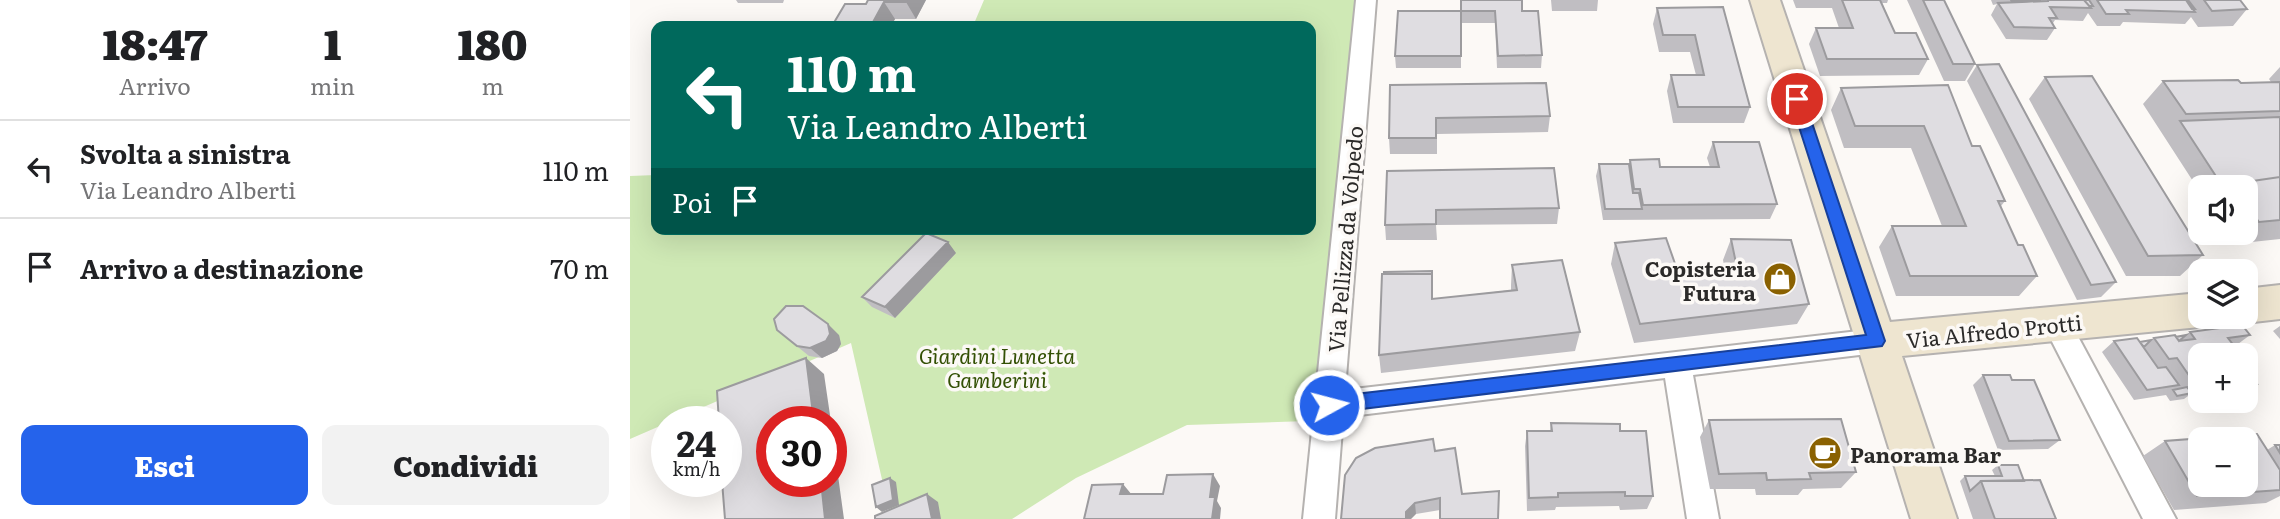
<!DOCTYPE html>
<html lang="it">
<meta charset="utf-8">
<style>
:root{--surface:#fff;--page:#f2f2f2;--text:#202124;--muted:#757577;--line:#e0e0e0;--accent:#2563eb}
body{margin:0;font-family:Literata,serif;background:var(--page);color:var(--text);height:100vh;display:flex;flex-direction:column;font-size:26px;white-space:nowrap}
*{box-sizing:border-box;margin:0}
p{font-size:23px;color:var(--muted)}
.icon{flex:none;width:38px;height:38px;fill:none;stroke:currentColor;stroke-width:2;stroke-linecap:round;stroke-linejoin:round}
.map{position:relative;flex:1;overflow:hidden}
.sheet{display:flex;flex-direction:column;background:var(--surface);width:630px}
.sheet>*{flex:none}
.guide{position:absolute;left:21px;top:21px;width:665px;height:214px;border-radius:14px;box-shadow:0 7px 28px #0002;background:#00695c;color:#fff;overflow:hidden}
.controls{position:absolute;left:1558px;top:175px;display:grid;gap:14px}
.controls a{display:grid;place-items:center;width:70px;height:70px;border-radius:14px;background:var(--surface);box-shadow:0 7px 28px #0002;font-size:35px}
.speed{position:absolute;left:21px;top:406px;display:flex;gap:14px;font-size:35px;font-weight:700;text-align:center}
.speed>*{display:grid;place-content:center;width:91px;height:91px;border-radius:50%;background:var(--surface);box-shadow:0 7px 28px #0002;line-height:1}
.speed small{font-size:18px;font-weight:400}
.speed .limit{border:10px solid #d22;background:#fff;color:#111}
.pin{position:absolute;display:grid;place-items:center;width:60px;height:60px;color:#fff;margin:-30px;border:4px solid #fff;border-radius:50%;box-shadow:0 2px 7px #0007}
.me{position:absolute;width:77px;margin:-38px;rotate:83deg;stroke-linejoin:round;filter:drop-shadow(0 0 5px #0008)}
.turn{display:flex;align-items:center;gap:24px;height:147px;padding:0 21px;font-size:32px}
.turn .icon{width:91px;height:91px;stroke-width:2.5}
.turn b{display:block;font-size:49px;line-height:60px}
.then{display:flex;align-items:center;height:66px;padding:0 21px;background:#0003;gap:14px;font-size:26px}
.eta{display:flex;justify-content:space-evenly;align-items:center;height:119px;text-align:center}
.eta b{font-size:42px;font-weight:800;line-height:49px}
.button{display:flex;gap:14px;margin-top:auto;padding:14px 21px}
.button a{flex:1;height:80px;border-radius:14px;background:var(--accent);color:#fff;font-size:28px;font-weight:800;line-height:80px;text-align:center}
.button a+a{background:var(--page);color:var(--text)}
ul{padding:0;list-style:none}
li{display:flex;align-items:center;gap:21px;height:98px;padding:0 21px;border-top:2px solid var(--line)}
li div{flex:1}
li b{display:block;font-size:26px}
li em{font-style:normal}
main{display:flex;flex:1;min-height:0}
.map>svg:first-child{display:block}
</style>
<main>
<section class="sheet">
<div class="eta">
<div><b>18:47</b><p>Arrivo</p></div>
<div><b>1</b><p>min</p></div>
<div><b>180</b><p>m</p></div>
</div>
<ul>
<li><svg class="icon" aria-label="left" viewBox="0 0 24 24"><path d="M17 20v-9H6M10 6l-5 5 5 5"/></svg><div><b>Svolta a sinistra</b><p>Via Leandro Alberti</p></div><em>110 m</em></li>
<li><svg class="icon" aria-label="arrive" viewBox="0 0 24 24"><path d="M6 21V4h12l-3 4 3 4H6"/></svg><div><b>Arrivo a destinazione</b></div><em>70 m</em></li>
</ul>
<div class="button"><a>Esci</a><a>Condividi</a></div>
</section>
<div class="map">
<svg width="1650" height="519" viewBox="0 0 1650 519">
<rect width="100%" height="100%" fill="#fcf9f6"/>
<!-- green -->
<path fill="#cfe9b5" d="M354,0H744L709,420L557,425L446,478L382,519H261L221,343L0,439V176L26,175V229H681V26H343Z"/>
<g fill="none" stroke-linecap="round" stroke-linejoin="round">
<defs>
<path id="street" d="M726,0H746L715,390L1246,329L1256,332L1260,341L1256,350L1246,353L1063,375L1089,519H1057L1035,378L713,417L705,519H673Z
M1427,312L1437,316L1546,519H1513L1413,324L1417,316Z"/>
<path id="secondary" d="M1120,0H1150L1260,322L1570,293V317H1587L1584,322L1570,327L1272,356L1327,519H1281Z
M1650,285V319L1615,323L1601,318L1615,317V289Z"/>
</defs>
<!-- street casing -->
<use href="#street" stroke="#b5b2b0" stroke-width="4"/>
<!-- secondary casing -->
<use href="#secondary" stroke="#b5b2b0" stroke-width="4"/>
<!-- street -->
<use href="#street" fill="#fff" fill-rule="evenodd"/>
<!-- secondary -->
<use href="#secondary" fill="#eee5d0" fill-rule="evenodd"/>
</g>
<!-- wall -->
<path fill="#c0bec2" d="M106,0H154L153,3H108Z
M238,0H296L286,19H265L261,26H196H202L236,4Z
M921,0H968L967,11H922Z
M1163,0H1258L1257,3H1252L1265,33L1298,59L1289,75L1190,76L1179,44L1186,28H1209L1202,8H1166Z
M1277,0H1314L1345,64L1335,81H1314Z
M1361,0H1610L1617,9L1603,26L1568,27L1561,17L1555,24L1493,22L1490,26H1467L1458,13L1453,21L1425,20L1423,23L1425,28L1417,40L1376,39L1361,15L1367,4L1363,5Z
M1093,7L1120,107L1114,123H1043L1037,91L1041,75H1066L1060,52H1029L1023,24L1027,8Z
M831,11H892L912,55L911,68H867L865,23H831V68H766L765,56Z
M1347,65L1486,282L1471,297L1447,300L1337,81Z
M1650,67V239L1603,244L1596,233H1615V187H1570V192L1513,104L1533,81L1611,83L1641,82L1639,79Z
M1415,77L1573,255L1550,276H1496L1399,99Z
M760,85L920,116L918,132L807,134V154H760L759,138Z
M1211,88L1342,146L1375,201L1371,206L1388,245L1407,276L1389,296H1266L1249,247L1262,226H1312L1281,148H1214L1201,110Z
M1083,142L1147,204L1140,219L973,220L966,176L969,164H999L1000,160L1030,167H1080L1077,158Z
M757,171L929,208L927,224L806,225L807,240H756L755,225Z
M1101,239L1179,304L1167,324L1004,343L981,264L985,243L1049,275L1095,270L1093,260Z
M326,253L265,318L242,307L232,297Z
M882,265L950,332L945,351L751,373L749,355L803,299L881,290V285Z
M1650,326V339L1643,331Z
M147,330L209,335L211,344L207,351L192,358L179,356Z
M1560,332L1620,335L1604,347L1570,355V395L1558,396L1554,399L1540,401L1536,395L1504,400L1472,352L1484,341L1510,342L1521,340L1524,338L1556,335Z
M1615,360L1624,372L1620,375L1627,384L1619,389L1615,390Z
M1353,375L1382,380L1430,440L1418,449L1368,450L1343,385Z
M1079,420L1226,472L1211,488L1173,489L1168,495H1126L1125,489H1080L1070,437Z
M921,423L990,431L1023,496L1017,509L990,510L989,506L926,507L925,510L897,511L895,446L897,431H920Z
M1535,441L1637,450L1645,445H1650V496L1636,503L1544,510L1513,456Z
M805,451L832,494L810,510L786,514L711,519Z
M1368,465L1394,481L1426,519H1343L1330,481L1335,476H1365L1362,470Z"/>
<!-- shaded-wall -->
<path fill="#9c9b9e" d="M277,0H296L286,19L276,2Z
M254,2L265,19L261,26H244L242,24Z
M318,242L326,253L265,318L255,307Z
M198,324L209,335L211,344L207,351L192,358L180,348Z
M176,358L194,374L201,422H184Z
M201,425L214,519H195L191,481H201Z
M583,474L590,486L587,501L591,508L590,519H582L580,497Z
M260,478L266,482L269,505L252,512L246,507Z
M493,484L502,495L490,494Z
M297,494L308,502L311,519H302Z
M785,503L786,514L781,519H776V512Z"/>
<!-- building -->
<path fill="#dfdde1" stroke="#9c9b9e" stroke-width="2" fill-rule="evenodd" d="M238,0H277L276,2H254L242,24H228L226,26H196H202L215,4H236Z
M831,0H892V11H908L912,55L868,56L865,11H831Z
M1212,0H1250L1265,33H1286L1298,59H1197L1186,28H1223Z
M1293,0H1314L1345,64H1323Z
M1381,0H1409L1410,1L1382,2Z
M1418,0H1454L1461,8L1420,7L1427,18H1419L1425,28L1384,27L1368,3L1418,1Z
M1454,0H1459L1463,6H1460L1461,8Z
M1467,0H1556L1565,12L1496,10L1499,14H1476Z
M1556,0H1558L1565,9H1562Z
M1574,0H1610L1617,9L1582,11Z
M1093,7L1120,107H1048L1041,75H1074L1065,35H1033L1027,8Z
M768,11H831V56H765Z
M1369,64L1486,282L1461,285L1347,65Z
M1462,76L1573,255L1518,256L1415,77Z
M1608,80L1611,83L1650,82V111L1556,114L1533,81Z
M916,83L920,116L806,118V138H759L760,85Z
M1318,85L1342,146H1350L1375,201H1368L1388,245H1393L1407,276H1280L1262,226H1336L1294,126H1225L1211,88Z
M1650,117V177L1602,184L1598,187H1593L1550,121Z
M1083,142H1129L1147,204L1013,205L1010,189H1004L1000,160L1029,159L1030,167H1089Z
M969,164H999L1003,193H1009L1012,209H975Z
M924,168L929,208L806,210V224L755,225L757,171Z
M1650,177V220L1629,222L1615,203V187H1605L1602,184Z
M296,233L318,242L255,307L232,297Z
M1036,238L1049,275L1107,268L1101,239L1161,240L1179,304L1010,324L985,243Z
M932,260L950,332L749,355L752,274H802V299L887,290L882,265Z
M802,271V274H754V272Z
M156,306H173L198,324L200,334L196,341L180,348L167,346L147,330L144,319Z
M1612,325L1620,335L1598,338L1611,355H1570V375L1560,377L1547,358L1539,359L1524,338L1545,335L1549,341L1565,339L1560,332Z
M1556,335L1549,341L1546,337Z
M1507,338L1528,368L1536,367L1549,385L1517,390L1484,341Z
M1521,340L1514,347L1510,342Z
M176,358L184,422H142V481H191L195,519H95L92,481H96V422H89L87,391Z
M1615,360L1624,372L1615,374Z
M1353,375H1380L1382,380H1404L1430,440L1379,441Z
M1620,375L1627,384L1615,385V378Z
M1557,387L1562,393L1547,396L1543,390Z
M1211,419L1226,472L1179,473L1181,479L1137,480L1136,473L1089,474L1079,420Z
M921,423L990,424V431H1016L1023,496H995V492L928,493V497L899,498L897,431H922Z
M1627,434L1650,470V490L1567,496L1535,441ZM1570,439H1615V485H1570Z
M803,439L805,451L825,448L832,494L869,491L868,519H810V498L785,503L776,512V519H711L715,475L726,458L745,448Z
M1645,445H1650V453Z
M1368,465H1388L1394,481H1351L1340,491L1335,476H1372Z
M583,474L580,497H585L582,519H454L462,485L493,484L490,494H533L537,475Z
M260,478L263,500L246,507L242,485Z
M1410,480L1426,519H1365L1351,481Z
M297,494L302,519H245V516Z"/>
<!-- route -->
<path fill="#2563eb" stroke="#184099" stroke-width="2" d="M1167,94L1174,99L1255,341L1252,346L699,413L693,411L691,405L693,399L699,397L1236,335L1160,99Z"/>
<!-- icons -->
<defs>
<symbol id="shop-disc" viewBox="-11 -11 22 22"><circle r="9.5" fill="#8a6101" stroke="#fcf9f6"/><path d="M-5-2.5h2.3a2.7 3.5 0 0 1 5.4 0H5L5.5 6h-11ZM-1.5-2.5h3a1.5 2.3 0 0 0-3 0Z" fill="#fff"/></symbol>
<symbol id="cafe-disc" viewBox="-11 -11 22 22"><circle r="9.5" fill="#8a6101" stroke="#fcf9f6"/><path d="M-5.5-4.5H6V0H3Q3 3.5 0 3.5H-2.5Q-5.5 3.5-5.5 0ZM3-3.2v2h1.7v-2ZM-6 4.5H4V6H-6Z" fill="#fff"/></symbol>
</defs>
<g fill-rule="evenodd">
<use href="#shop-disc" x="1131" y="260" width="38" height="38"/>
<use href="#cafe-disc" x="1176" y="434" width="38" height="38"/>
</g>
<g text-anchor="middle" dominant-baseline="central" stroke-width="7" stroke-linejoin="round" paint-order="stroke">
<!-- street labels -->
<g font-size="21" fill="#2b2a29" stroke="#fcf9f6">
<text transform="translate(714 239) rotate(-85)">Via Pellizza da Volpedo</text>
<text transform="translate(1364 330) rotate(-6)">Via Alfredo Protti</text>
</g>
<!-- poi labels -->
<g font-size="21" font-weight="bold" fill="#2b2a29" stroke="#fcf9f6" text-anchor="end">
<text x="1126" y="267">Copisteria<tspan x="1126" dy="24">Futura</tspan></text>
<text x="1220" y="453" text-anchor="start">Panorama Bar</text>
</g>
<!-- park labels -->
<g font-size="21" font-style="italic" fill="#335004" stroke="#fcf9f6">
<text x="367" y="354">Giardini Lunetta<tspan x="367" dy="24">Gamberini</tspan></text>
</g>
</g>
</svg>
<div class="controls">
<a><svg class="icon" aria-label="sound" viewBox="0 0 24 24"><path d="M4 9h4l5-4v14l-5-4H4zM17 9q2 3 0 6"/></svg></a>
<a><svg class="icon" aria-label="layers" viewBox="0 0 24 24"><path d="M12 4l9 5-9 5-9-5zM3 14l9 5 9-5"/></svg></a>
<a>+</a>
<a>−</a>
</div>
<div class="speed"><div>24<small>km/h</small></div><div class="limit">30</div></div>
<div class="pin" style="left:1167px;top:99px;background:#d93025"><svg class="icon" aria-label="arrive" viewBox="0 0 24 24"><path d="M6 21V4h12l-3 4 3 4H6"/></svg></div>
<svg class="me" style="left:699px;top:405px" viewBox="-20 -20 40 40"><circle r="17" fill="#2563eb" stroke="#fff" stroke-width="3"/><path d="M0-11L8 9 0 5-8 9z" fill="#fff"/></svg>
<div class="guide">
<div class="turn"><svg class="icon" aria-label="left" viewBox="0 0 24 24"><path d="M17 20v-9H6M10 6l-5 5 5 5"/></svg><div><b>110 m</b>Via Leandro Alberti</div></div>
<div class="then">Poi<svg class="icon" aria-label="arrive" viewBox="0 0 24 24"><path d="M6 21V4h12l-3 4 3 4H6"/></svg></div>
</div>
</div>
</main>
